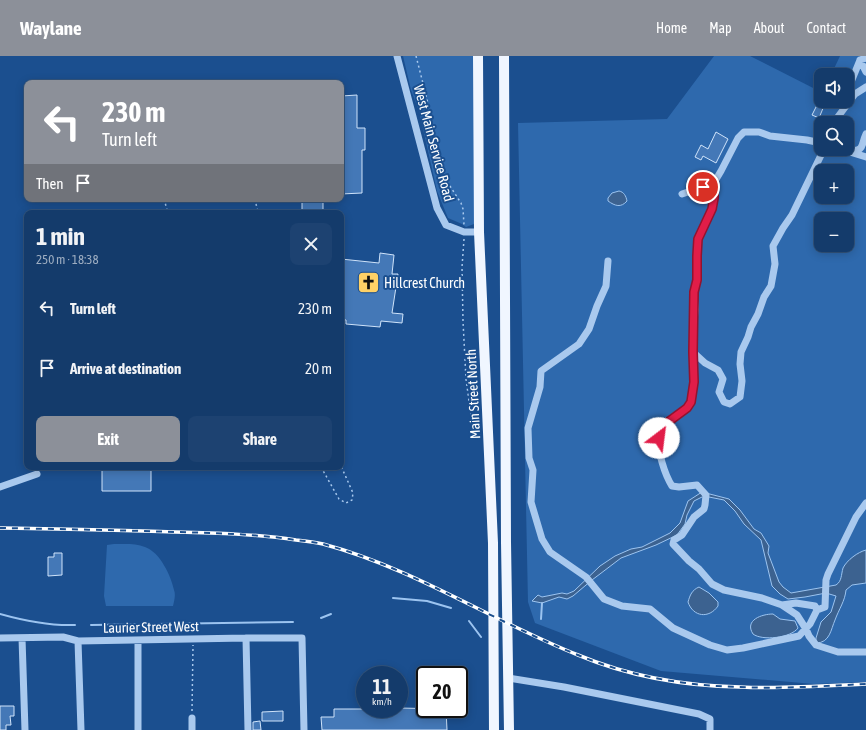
<!DOCTYPE html>
<meta charset="utf-8">
<style>
:root{--surface:#143b6b;--page:#1d4271;--text:#f1f3f6;--muted:#9dadc1;--line:#33557e;--accent:#8c9099}
body{margin:0;font-family:"Asap Condensed",sans-serif;background:var(--page);color:var(--text);height:100vh;display:flex;flex-direction:column;font-size:15px;white-space:nowrap}
*{box-sizing:border-box;margin:0}
p{font-size:13px;color:var(--muted)}
.icon{flex:none;width:22px;height:22px;fill:none;stroke:currentColor;stroke-width:2;stroke-linecap:round;stroke-linejoin:round}
.map{position:relative;flex:1;overflow:hidden}
.details{position:absolute;left:24px;top:154px;width:320px;height:260px;display:flex;flex-direction:column;background:var(--surface);border-radius:8px;box-shadow:0 2px 10px #0003,0 0 0 1px var(--line)}
.details>*{flex:none}
.top-card{position:absolute;left:24px;top:24px;width:320px;height:122px;border-radius:8px;box-shadow:0 2px 10px #0003,0 0 0 1px var(--line);background:#8c9099;color:#fff;overflow:hidden}
.buttons{position:absolute;left:814px;top:12px;display:grid;gap:8px}
.buttons a{display:grid;place-items:center;width:40px;height:40px;border-radius:8px;background:var(--surface);box-shadow:0 2px 10px #0003,0 0 0 1px var(--line);font-size:20px}
.speed{position:absolute;left:356px;top:610px;display:flex;gap:8px;font-size:20px;font-weight:700;text-align:center}
.speed>*{display:grid;place-content:center;width:52px;height:52px;border-radius:50%;background:var(--surface);box-shadow:0 2px 10px #0003,0 0 0 1px var(--line);line-height:1}
.speed small{font-size:10px;font-weight:400}
.speed .limit{border:2px solid #111;border-radius:6px;background:#fff;color:#111}
.pin{position:absolute;display:grid;place-items:center;width:34px;height:34px;color:#fff;margin:-17px;border:2px solid #fff;border-radius:50%;box-shadow:0 1px 4px #0007}
.me{position:absolute;width:44px;margin:-22px;rotate:30deg;stroke-linejoin:round;filter:drop-shadow(0 0 3px #0008)}
.turn{display:flex;align-items:center;gap:14px;height:84px;padding:0 12px;font-size:18px}
.turn .icon{width:52px;height:52px;stroke-width:2.5}
.turn b{display:block;font-size:28px;line-height:34px}
.then{display:flex;align-items:center;height:38px;padding:0 12px;background:#0003;gap:8px;font-size:15px}
.round{display:grid;place-items:center;flex:none;width:42px;height:42px;border-radius:8px;background:var(--page)}
.summary{display:flex;align-items:center;justify-content:space-between;height:68px;padding:0 12px}
h1{font-size:24px;font-weight:700;line-height:30px}
.primary-button{display:flex;gap:8px;margin-top:auto;padding:8px 12px}
.primary-button a{flex:1;height:46px;border-radius:8px;background:var(--accent);color:#fff;font-size:16px;font-weight:700;line-height:46px;text-align:center}
.primary-button a+a{background:var(--page);color:var(--text)}
ul{padding:0;list-style:none}
li{display:flex;align-items:center;gap:12px;height:60px;padding:0 12px}
li div{flex:1}
li b{display:block;font-size:15px}
li em{font-style:normal}
header{display:flex;align-items:center;gap:24px;box-sizing:border-box;height:56px;padding:0 20px;background:var(--accent);color:#fff}
header strong{font-size:19px}
nav{display:flex;gap:22px;margin-inline-start:auto;font-size:14px}
.map>svg:first-child{display:block}
</style>
<header>
<strong>Waylane</strong>
<nav><a>Home</a><a>Map</a><a>About</a><a>Contact</a></nav>
</header>
<div class="map">
<svg width="866" height="674" viewBox="0 0 866 674">
<rect width="100%" height="100%" fill="#1b4f8f"/>
<!-- green -->
<path fill="#2e69ad" fill-rule="evenodd" d="M403,0H473L477,161L474,168L466,171L462,168L448,162L437,135L419,55L411,34Z
M714,0H750L821,36V45H847V19H831L840,0H866V626L814,628L661,615L535,567L528,546L518,67L667,63ZM821,67H847V93H821ZM821,115H847V141H821ZM821,163H847V189H821Z
M114,488C124,488 136,487 145,491C160,496 171,520 174,534C176,539 174,545 173,550H106L104,540L107,489Z"/>
<!-- water -->
<path fill="#3c6290" stroke="#9cc4f0" d="M619,135C624,136 626,140 627,145C621,152 615,150 608,145V142L612,137Z
M702,436L729,443L740,454L754,473L761,477L769,490L768,497L779,526L783,531L791,537L836,529C842,525 841,519 843,512C847,504 858,496 866,494V527L852,529L846,534C845,545 839,553 835,564C831,573 830,587 816,587V582L821,566L831,556L836,540L826,537L805,541L788,543L780,538L772,530L761,484L744,468L735,455L724,444L704,440L694,445L687,459L685,468L677,479L656,489L621,502L592,524L573,540L567,543L559,541L542,547L532,545L538,539L542,541L562,537L567,538L574,535L600,510L615,500L631,493L642,491L670,477L680,467L688,445Z
M699,531L709,537L718,546V550C709,563 693,561 688,546C690,539 692,534 699,531Z
M773,558L780,563L795,565L798,572C791,582 762,585 753,578C744,564 762,558 773,558Z"/>
<g fill="none" stroke-linecap="round" stroke-linejoin="round">
<!-- stream -->
<path stroke="#9cc4f0" stroke-width="2" d="M393,542L427,545L451,552
M0,558C25,565 50,570 75,569
M321,562L331,558
M541,563L542,547
M469,565L481,581
M91,569L293,566"/>
</g>
<!-- building -->
<path fill="#4478b7" stroke="#cfe3fa" d="M357,39V72H365V94H362V137L341,138V40Z
M819,45H826L819,62L812,59Z
M716,76L728,83L716,107L703,100L701,104L695,101L701,89L708,93Z
M302,143H316V146H323V157H302Z
M380,197L394,199L392,218H398L392,257L403,258L402,267L381,265L380,271L346,268V264L341,263V203L379,207Z
M102,414H151V435H102Z
M54,497H62V519L48,520V501H54Z
M0,650H14V660H10L11,669H6V674H0Z
M399,652L446,653L447,674H322L321,661H334V653H399Z
M283,655V665H262V656Z
M260,665L261,674H253V666Z"/>
<g fill="none" stroke-linecap="round" stroke-linejoin="round">
<!-- path -->
<path stroke="#a9c9ee" stroke-width="1.5" stroke-dasharray="2 3" stroke-linecap="butt" d="M416,0L427,43L431,67L440,110L448,127L461,147L463,153L464,169
M164,143L168,157
M255,143L258,157
M464,183L462,211L463,265L466,323L473,374L480,379
M321,411L339,443L346,447L352,444L353,437L341,410
M192,655L193,589"/>
<!-- minor -->
<path stroke="#a9c9ee" stroke-width="7" d="M397,0L437,152L446,169L464,176H479
M860,4L866,16
M847,36L860,4L866,2
M834,66L855,38L866,31
M840,93L866,101
M849,96C866,93 860,91 866,78
M712,130L721,115L738,82L744,76H759L770,80L807,84L821,87
M682,138L703,131L712,130C720,149 702,166 698,184C696,197 698,210 697,223C696,227 695,231 694,235C694,241 695,247 695,253C694,267 693,281 693,295C693,311 695,328 691,344C687,361 662,362 659,381C657,395 665,419 672,430L679,431L697,429L706,439L705,449L704,453L694,461L682,479L674,484L673,488L689,505L699,513L712,528L724,534L762,542L782,549L797,559L806,573L809,580L816,589L838,596H866
M608,205L606,230L597,250L589,273L579,288L541,315L540,331L528,372L529,402L533,414L531,446L542,483L550,496L586,521L604,543L622,550L650,553L673,572L710,589L727,594L743,592L799,580L810,568L817,554L825,551L826,524L828,518L856,461L866,447
M693,296L705,307L718,314L723,323L719,336L724,346L730,348L740,341L742,325L740,308L741,296L748,281L751,271L758,258L764,241L771,230L775,208L773,190L783,172L792,159L824,93
M0,431L37,418
M782,549L796,547L815,550L817,554
M0,582L63,581L78,585L246,582H302L304,674
M22,582L25,674
M246,582L248,674
M78,585L81,674
M508,622L564,631L699,658L710,663V674
M192,662V674
M138,674V584"/>
<!-- major -->
<path stroke="#f0f6ff" stroke-width="10" d="M478,0L479,176L493,487L494,674
M504,0L506,486L509,674"/>
<defs>
<path id="rail" d="M0,472C58,473 117,474 175,476C216,477 256,478 296,484C305,485 314,486 323,488C413,512 492,565 578,599C628,620 686,630 740,631C782,633 824,630 866,628"/>
</defs>
<!-- rail casing -->
<use href="#rail" stroke="#fff" stroke-width="3.5"/>
<!-- rail -->
<use href="#rail" stroke="#1b4f8f" stroke-width="2" stroke-dasharray="6" stroke-linecap="butt"/>
</g>
<g fill="none" stroke-linecap="round" stroke-linejoin="round">
<defs>
<path id="route" d="M659,382L661,374L668,366L687,352L691,346L694,326L693,296L694,236L697,224V200L698,183L712,153L714,142V134L712,130L703,131"/>
</defs>
<!-- route casing -->
<use href="#route" stroke="#92132f" stroke-width="10"/>
<!-- route -->
<use href="#route" stroke="#e11d48" stroke-width="7"/>
</g>
<!-- icons -->
<defs>
<symbol id="church-square" viewBox="-11 -11 22 22"><rect x="-9" y="-9" width="18" height="18" rx="4" fill="#ffd166" stroke="#1b4f8f"/><path d="M-1.2-6h2.4v3.5h3.3v2.4h-3.3V6h-2.4V-.1h-3.3v-2.4h3.3Z" fill="#111"/></symbol>
</defs>
<g fill-rule="evenodd">
<use href="#church-square" x="356" y="214" width="25" height="25"/>
</g>
<g text-anchor="middle" dominant-baseline="central" stroke-width="4" stroke-linejoin="round" paint-order="stroke">
<!-- street labels -->
<g font-size="14" fill="#fff" stroke="#1b4f8f">
<text transform="translate(434 87) rotate(75)">West Main Service Road</text>
<text transform="translate(473 338) rotate(-93)">Main Street North</text>
<text transform="translate(151 571) rotate(-1)">Laurier Street West</text>
</g>
<!-- poi labels -->
<g font-size="14" fill="#fff" stroke="#1b4f8f" text-anchor="start">
<text x="384" y="227">Hillcrest Church</text>
</g>
</g>
</svg>
<div class="buttons">
<a><svg class="icon" aria-label="sound" viewBox="0 0 24 24"><path d="M4 9h4l5-4v14l-5-4H4zM17 9q2 3 0 6"/></svg></a>
<a><svg class="icon" aria-label="search" viewBox="0 0 24 24"><circle cx="10" cy="10" r="6"/><path d="M15 15l6 6"/></svg></a>
<a>+</a>
<a>−</a>
</div>
<div class="speed"><div>11<small>km/h</small></div><div class="limit">20</div></div>
<div class="pin" style="left:703px;top:131px;background:#d93025"><svg class="icon" aria-label="arrive" viewBox="0 0 24 24"><path d="M6 21V4h12l-3 4 3 4H6"/></svg></div>
<svg class="me" style="left:659px;top:382px" viewBox="-20 -20 40 40"><circle r="19" fill="#fff"/><path d="M0-13L10 11 0 6-10 11z" fill="#e11d48"/></svg>
<div class="top-card">
<div class="turn"><svg class="icon" aria-label="left" viewBox="0 0 24 24"><path d="M17 20v-9H6M10 6l-5 5 5 5"/></svg><div><b>230 m</b>Turn left</div></div>
<div class="then">Then<svg class="icon" aria-label="arrive" viewBox="0 0 24 24"><path d="M6 21V4h12l-3 4 3 4H6"/></svg></div>
</div>
<section class="details">
<div class="summary"><div><h1>1 min</h1><p>250 m · 18:38</p></div><a class="round"><svg class="icon" aria-label="close" viewBox="0 0 24 24"><path d="M6 6l12 12M18 6L6 18"/></svg></a></div>
<ul>
<li><svg class="icon" aria-label="left" viewBox="0 0 24 24"><path d="M17 20v-9H6M10 6l-5 5 5 5"/></svg><div><b>Turn left</b></div><em>230 m</em></li>
<li><svg class="icon" aria-label="arrive" viewBox="0 0 24 24"><path d="M6 21V4h12l-3 4 3 4H6"/></svg><div><b>Arrive at destination</b></div><em>20 m</em></li>
</ul>
<div class="primary-button"><a>Exit</a><a>Share</a></div>
</section>
</div>
